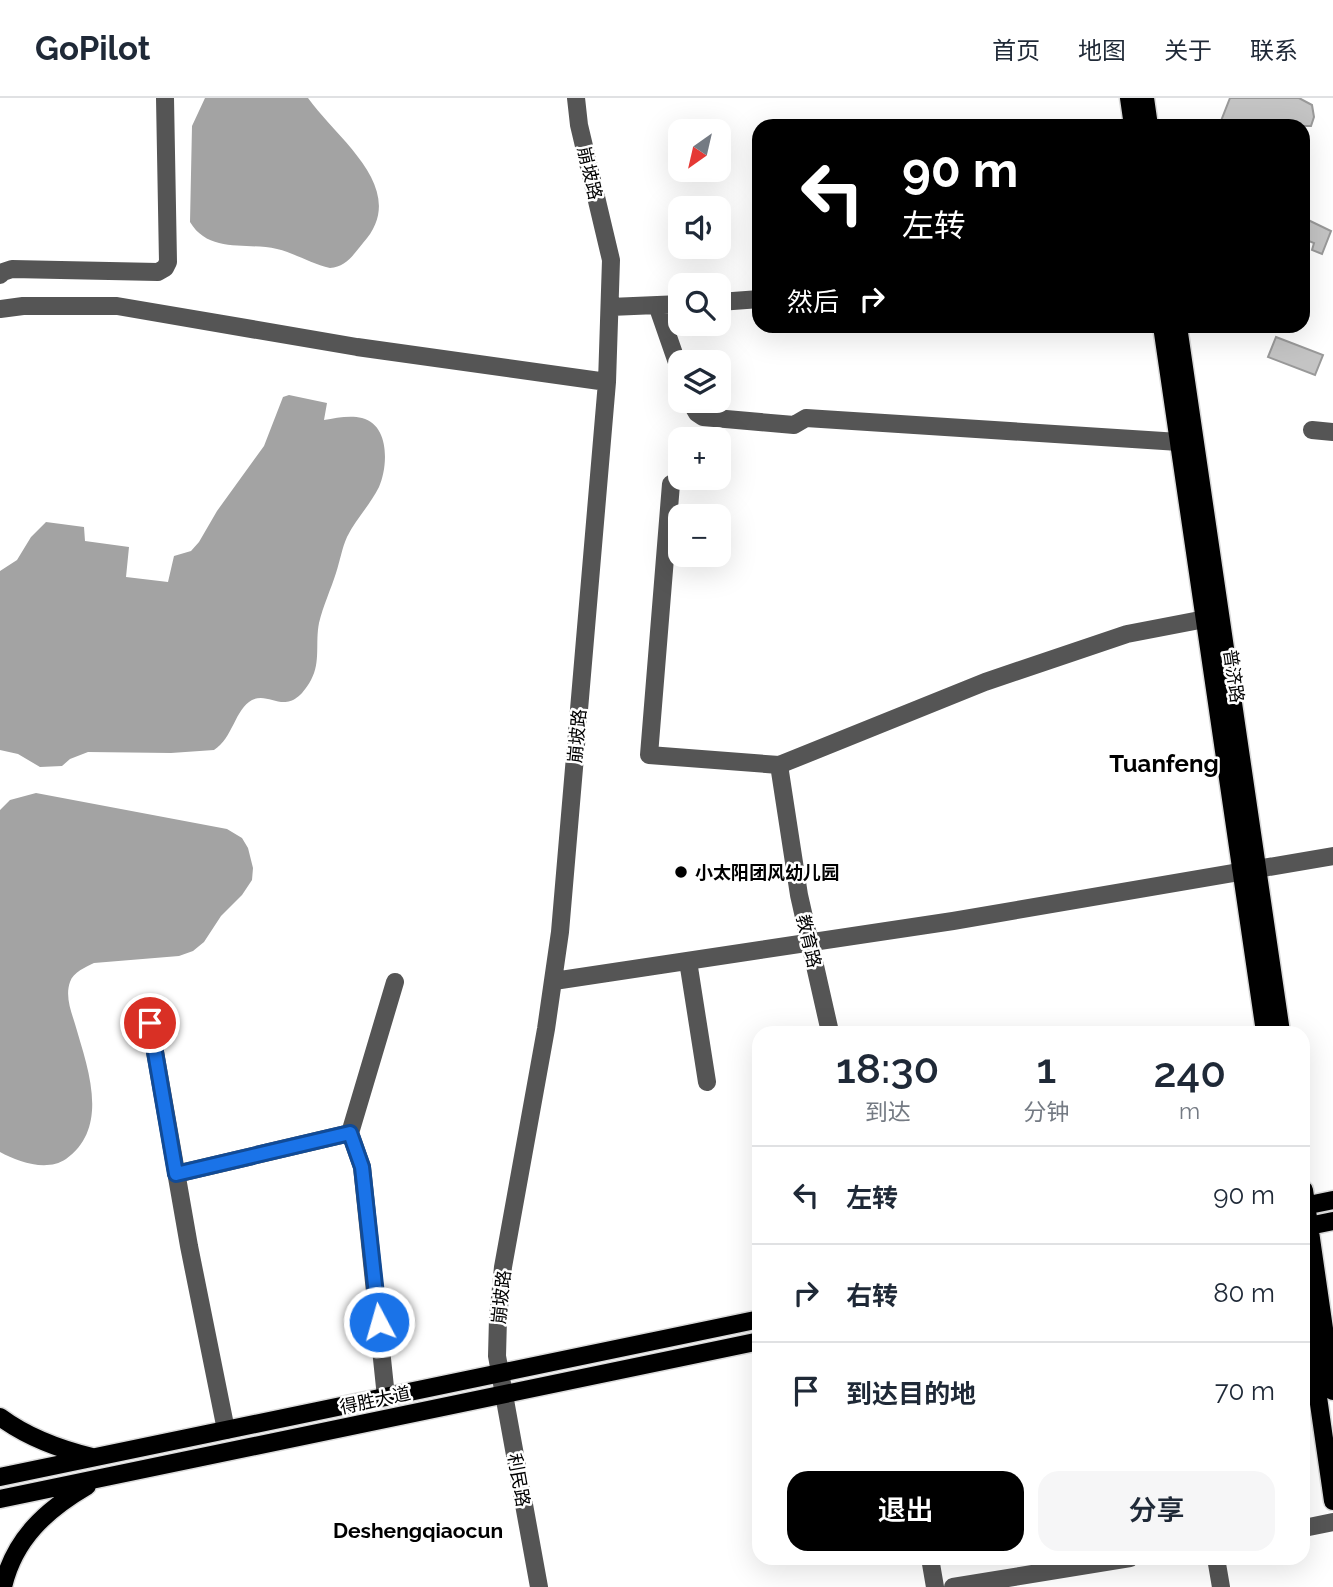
<!DOCTYPE html>
<html lang="zh">
<meta charset="utf-8">
<style>
:root{--surface:#fff;--page:#f6f6f7;--text:#1f2937;--muted:#747a83;--line:#e0e1e3;--accent:#000}
body{margin:0;font-family:Raleway,"Noto Sans SC",sans-serif;background:var(--page);color:var(--text);height:100vh;display:flex;flex-direction:column;font-size:26px;white-space:nowrap}
*{box-sizing:border-box;margin:0}
p{font-size:23px;color:var(--muted)}
.icon{flex:none;width:38px;height:38px;fill:none;stroke:currentColor;stroke-width:2;stroke-linecap:round;stroke-linejoin:round}
.map{position:relative;flex:1;overflow:hidden}
.side{position:absolute;left:752px;top:928px;width:558px;height:539px;display:flex;flex-direction:column;background:var(--surface);border-radius:21px;box-shadow:0 7px 28px #0002}
.side>*{flex:none}
.top-card{position:absolute;left:752px;top:21px;width:558px;height:214px;border-radius:21px;box-shadow:0 7px 28px #0002;background:#000;color:#fff;overflow:hidden}
.needle{width:46px;rotate:214deg}
.buttons{position:absolute;left:668px;top:21px;display:grid;gap:14px}
.buttons a{display:grid;place-items:center;width:63px;height:63px;border-radius:14px;background:var(--surface);box-shadow:0 7px 28px #0002;font-size:35px}
.pin{position:absolute;display:grid;place-items:center;width:60px;height:60px;color:#fff;margin:-30px;border:4px solid #fff;border-radius:50%;box-shadow:0 2px 7px #0007}
.me{position:absolute;width:77px;margin:-38px;rotate:354deg;stroke-linejoin:round;filter:drop-shadow(0 0 5px #0008)}
.turn{display:flex;align-items:center;gap:24px;height:147px;padding:0 35px;font-size:32px}
.turn .icon{width:91px;height:91px;stroke-width:2.5}
.turn b{display:block;font-size:49px;line-height:60px}
.then{display:flex;align-items:center;height:66px;padding:0 35px;background:#0003;gap:14px;font-size:26px}
.eta{display:flex;justify-content:space-evenly;align-items:center;height:119px;text-align:center}
.eta b{font-size:42px;font-weight:600;line-height:49px}
.cta{display:flex;gap:14px;margin-top:auto;padding:14px 35px}
.cta a{flex:1;height:80px;border-radius:21px;background:var(--accent);color:#fff;font-size:28px;font-weight:600;line-height:80px;text-align:center}
.cta a+a{background:var(--page);color:var(--text)}
ul{padding:0;list-style:none}
li{display:flex;align-items:center;gap:21px;height:98px;padding:0 35px;border-top:2px solid var(--line)}
li div{flex:1}
li b{display:block;font-size:26px}
li em{font-style:normal}
header{display:flex;align-items:center;gap:42px;box-sizing:border-box;height:98px;padding:0 35px;background:var(--surface);border-bottom:2px solid var(--line)}
header strong{font-size:33px}
nav{display:flex;gap:38px;margin-inline-start:auto;font-size:24px}
.map>svg:first-child{display:block}
</style>
<header>
<strong>GoPilot</strong>
<nav><a>首页</a><a>地图</a><a>关于</a><a>联系</a></nav>
</header>
<div class="map">
<svg width="1333" height="1489" viewBox="0 0 1333 1489">
<rect width="100%" height="100%" fill="#fff"/>
<!-- water -->
<path fill="#a3a3a3" d="M205,0H308C338,42 411,92 363,145C354,156 346,169 330,170C311,166 295,155 277,151C247,144 209,156 190,124L192,28Z
M289,297L327,305L324,322C336,320 350,317 362,320C390,327 388,369 379,389C370,407 356,421 347,439C342,450 340,463 336,475C331,491 323,508 319,525C315,545 321,564 311,582C288,623 271,592 252,602C235,611 233,640 214,652L171,655L88,654L70,661L62,668L40,669L18,656L0,652V473L17,462L31,439L46,424L84,429L85,443L129,449L126,479L168,484L174,458L191,453L199,444L217,413L264,348L283,299Z
M36,695L227,731L242,740L248,750L253,770L252,782L242,797L221,818L204,844L193,853L179,858L94,865C86,869 73,874 70,884C65,898 71,913 75,926C87,968 111,1029 66,1061C47,1074 18,1064 0,1054V712L10,702Z"/>
<!-- building -->
<path fill="#c4c4c4" stroke="#999" stroke-width="2" d="M1230,0H1299L1312,7L1314,19L1311,28H1281L1268,23L1266,28H1219Z
M1304,120L1331,133L1322,156L1312,152L1314,145L1304,141Z
M1276,239L1323,257L1315,277L1268,259Z"/>
<g fill="none" stroke-linecap="round" stroke-linejoin="round">
<defs>
<path id="major" d="M1129,0L1133,28
M1145,0L1149,28
M1162,228L1265,934
M1178,228L1281,934
M1304,1092L1333,1293
M1304,1108L1333,1102
M1304,1129L1333,1123
M1304,1202L1333,1403
M0,1319C27,1339 59,1351 92,1359
M0,1379L760,1221
M0,1401L760,1243
M3,1489C14,1441 46,1412 87,1388"/>
</defs>
<!-- major casing -->
<use href="#major" stroke="#dbdbdb" stroke-width="21"/>
<!-- minor -->
<path stroke="#555" stroke-width="18" d="M0,177L3,174L12,171L158,174L165,170L168,164L165,0
M719,204L760,201
M657,207L681,276
M610,209L681,206
M0,211L23,208H117L357,249L607,284
M690,303L697,315L703,319L794,327L806,320L1179,344
M1312,332L1333,334
M671,386L649,657L779,667L985,584L1127,536L1205,521
M779,667L799,797L830,934
M688,863L707,984
M554,883L953,823L1333,758
M150,925L189,1148L226,1332
M176,1076L350,1035
M386,1299L362,1069L350,1035L395,884
M1304,1430L1333,1424
M930,1460L935,1489
M1216,1460L1221,1489
M539,1489L497,1258L498,1220L503,1169L546,931L560,834L607,284L611,162L579,27L576,0
M953,1489L1130,1460"/>
<!-- major -->
<use href="#major" stroke="#000" stroke-width="18"/>
</g>
<g fill="none" stroke-linecap="round" stroke-linejoin="round">
<defs>
<path id="route" d="M150,925L176,1076L350,1035L362,1069L379,1224"/>
</defs>
<!-- route casing -->
<use href="#route" stroke="#114b97" stroke-width="18"/>
<!-- route -->
<use href="#route" stroke="#1a73e8" stroke-width="12"/>
</g>
<!-- markers -->
<circle fill="#000" stroke="#fff" stroke-width="2.5" cx="681" cy="774" r="7"/>
<g text-anchor="middle" dominant-baseline="central" stroke-width="5" stroke-linejoin="round" paint-order="stroke">
<!-- street labels -->
<g font-size="18" fill="#000" stroke="#fff">
<text transform="translate(590 75) rotate(77)">崩坡路</text>
<text transform="translate(1234 578) rotate(82)">普济路</text>
<text transform="translate(577 638) rotate(-85)">崩坡路</text>
<text transform="translate(809 843) rotate(77)">教育路</text>
<text transform="translate(501 1199) rotate(-84)">崩坡路</text>
<text transform="translate(375 1302) rotate(-12)">得胜大道</text>
<text transform="translate(519 1382) rotate(80)">利民路</text>
</g>
<!-- poi labels -->
<g font-size="18" font-weight="bold" fill="#000" stroke="#fff" text-anchor="start">
<text x="695" y="774">小太阳团风幼儿园</text>
</g>
<!-- quarter labels -->
<g font-size="21" font-weight="bold" fill="#000" stroke="#fff">
<text x="418" y="1432">Deshengqiaocun</text>
</g>
<!-- district labels -->
<g font-size="24" font-weight="bold" fill="#000" stroke="#fff">
<text x="1164" y="665">Tuanfeng</text>
</g>
</g>
</svg>
<div class="buttons">
<a><svg class="needle" viewBox="-14 -14 28 28"><path d="M0-13l5 13h-10z" fill="#e53935"/><path d="M0 13l5-13h-10z" fill="#747a83"/></svg></a>
<a><svg class="icon" aria-label="sound" viewBox="0 0 24 24"><path d="M4 9h4l5-4v14l-5-4H4zM17 9q2 3 0 6"/></svg></a>
<a><svg class="icon" aria-label="search" viewBox="0 0 24 24"><circle cx="10" cy="10" r="6"/><path d="M15 15l6 6"/></svg></a>
<a><svg class="icon" aria-label="layers" viewBox="0 0 24 24"><path d="M12 4l9 5-9 5-9-5zM3 14l9 5 9-5"/></svg></a>
<a>+</a>
<a>−</a>
</div>
<div class="pin" style="left:150px;top:925px;background:#d93025"><svg class="icon" aria-label="arrive" viewBox="0 0 24 24"><path d="M6 21V4h12l-3 4 3 4H6"/></svg></div>
<svg class="me" style="left:379px;top:1224px" viewBox="-20 -20 40 40"><circle r="17" fill="#1a73e8" stroke="#fff" stroke-width="3"/><path d="M0-11L8 9 0 5-8 9z" fill="#fff"/></svg>
<div class="top-card">
<div class="turn"><svg class="icon" aria-label="left" viewBox="0 0 24 24"><path d="M17 20v-9H6M10 6l-5 5 5 5"/></svg><div><b>90 m</b>左转</div></div>
<div class="then">然后<svg class="icon" aria-label="right" viewBox="0 0 24 24"><path d="M7 20v-9h11M14 6l5 5-5 5"/></svg></div>
</div>
<section class="side">
<div class="eta">
<div><b>18:30</b><p>到达</p></div>
<div><b>1</b><p>分钟</p></div>
<div><b>240</b><p>m</p></div>
</div>
<ul>
<li><svg class="icon" aria-label="left" viewBox="0 0 24 24"><path d="M17 20v-9H6M10 6l-5 5 5 5"/></svg><div><b>左转</b></div><em>90 m</em></li>
<li><svg class="icon" aria-label="right" viewBox="0 0 24 24"><path d="M7 20v-9h11M14 6l5 5-5 5"/></svg><div><b>右转</b></div><em>80 m</em></li>
<li><svg class="icon" aria-label="arrive" viewBox="0 0 24 24"><path d="M6 21V4h12l-3 4 3 4H6"/></svg><div><b>到达目的地</b></div><em>70 m</em></li>
</ul>
<div class="cta"><a>退出</a><a>分享</a></div>
</section>
</div>
